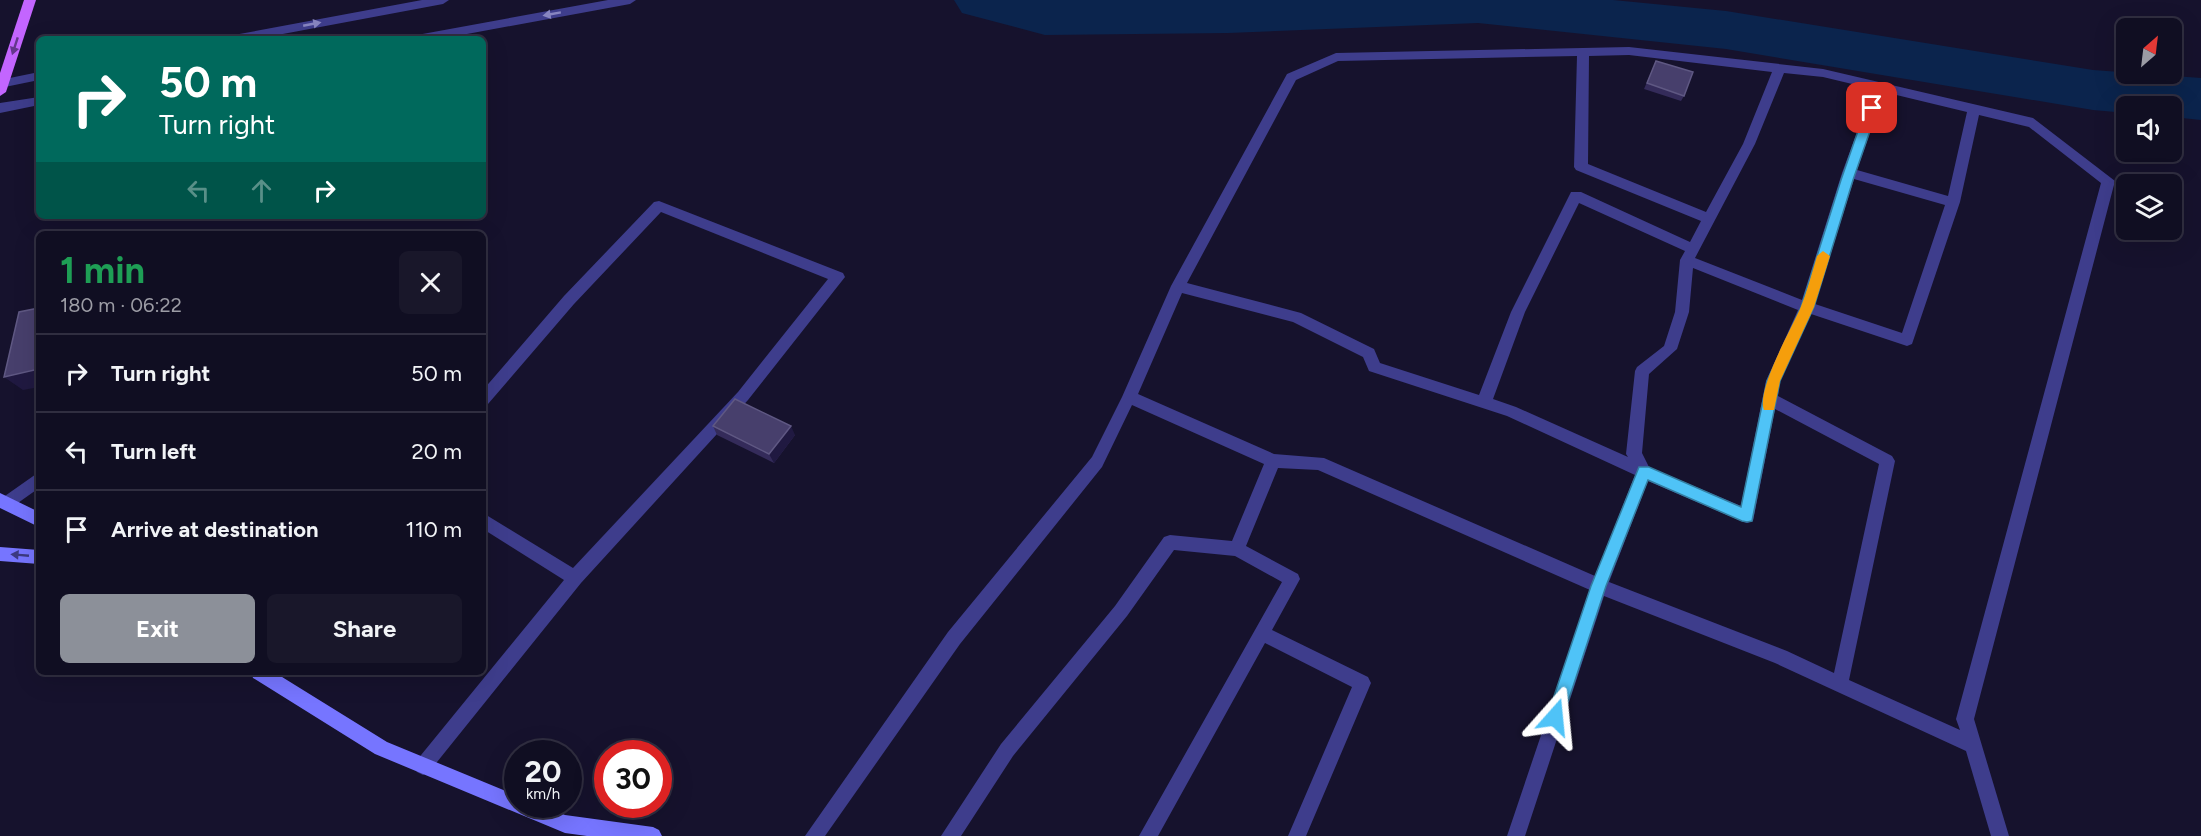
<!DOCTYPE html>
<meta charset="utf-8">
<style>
:root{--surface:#100e22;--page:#19172a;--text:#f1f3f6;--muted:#9c9ca5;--line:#302e40;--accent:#8c9099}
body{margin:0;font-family:Figtree,sans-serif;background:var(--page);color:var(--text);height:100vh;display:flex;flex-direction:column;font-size:22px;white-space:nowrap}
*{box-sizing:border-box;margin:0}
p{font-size:20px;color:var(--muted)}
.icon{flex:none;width:33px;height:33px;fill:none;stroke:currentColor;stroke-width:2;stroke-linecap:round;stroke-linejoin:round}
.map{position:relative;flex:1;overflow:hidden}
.side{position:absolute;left:36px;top:231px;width:450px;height:444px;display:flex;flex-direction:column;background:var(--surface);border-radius:9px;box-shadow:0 6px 24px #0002,0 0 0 2px var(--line)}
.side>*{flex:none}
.guide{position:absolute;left:36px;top:36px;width:450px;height:183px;border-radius:9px;box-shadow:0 6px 24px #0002,0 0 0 2px var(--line);background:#00695c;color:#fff;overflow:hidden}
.needle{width:39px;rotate:28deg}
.controls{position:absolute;left:2116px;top:18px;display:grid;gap:12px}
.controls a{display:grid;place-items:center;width:66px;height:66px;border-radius:9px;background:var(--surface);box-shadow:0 6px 24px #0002,0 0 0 2px var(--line);font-size:30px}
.speed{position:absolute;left:504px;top:740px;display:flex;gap:12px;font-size:30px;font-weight:700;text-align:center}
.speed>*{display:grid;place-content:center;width:78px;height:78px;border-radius:50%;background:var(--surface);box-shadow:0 6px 24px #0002,0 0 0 2px var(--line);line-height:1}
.speed small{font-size:15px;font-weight:400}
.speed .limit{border:9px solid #d22;background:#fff;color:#111}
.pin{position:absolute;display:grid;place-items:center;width:51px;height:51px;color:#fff;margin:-26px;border-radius:12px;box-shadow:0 3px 9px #0006}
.me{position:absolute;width:66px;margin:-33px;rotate:18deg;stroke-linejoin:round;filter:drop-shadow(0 0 4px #0008)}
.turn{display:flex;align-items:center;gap:21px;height:126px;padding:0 24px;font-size:27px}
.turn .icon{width:78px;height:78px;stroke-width:2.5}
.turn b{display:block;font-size:42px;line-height:51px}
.lanes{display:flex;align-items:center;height:57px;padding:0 24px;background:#0003;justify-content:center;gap:30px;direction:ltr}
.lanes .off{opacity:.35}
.round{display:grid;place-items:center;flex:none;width:63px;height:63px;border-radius:9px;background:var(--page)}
.summary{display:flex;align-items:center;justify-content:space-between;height:102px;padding:0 24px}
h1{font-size:36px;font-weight:700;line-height:45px;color:#1e9e55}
.primary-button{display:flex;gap:12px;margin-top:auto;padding:12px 24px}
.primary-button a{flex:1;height:69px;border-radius:9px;background:var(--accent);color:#fff;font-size:24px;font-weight:700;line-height:69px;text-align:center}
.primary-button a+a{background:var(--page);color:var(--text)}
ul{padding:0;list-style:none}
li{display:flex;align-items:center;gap:18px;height:78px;padding:0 24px;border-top:2px solid var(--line)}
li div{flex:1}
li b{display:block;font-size:22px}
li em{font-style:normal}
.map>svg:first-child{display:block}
</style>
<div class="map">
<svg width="2201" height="836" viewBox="0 0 2201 836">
<rect width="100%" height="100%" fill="#16122d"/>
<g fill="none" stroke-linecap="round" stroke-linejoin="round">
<!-- river -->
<path fill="#0b244d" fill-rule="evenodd" d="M954,0H1613L1726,11L2093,70L2201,78V120L2172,117V106H2127V113L2093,110L1726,49L1478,23L1228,33L1045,35L962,13Z"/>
<!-- minor -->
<path fill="#3e3d8c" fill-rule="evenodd" d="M1629,47L1823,69L2033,118L2115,181L1974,719L2009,836H1991L1966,751L1775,663L1604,596L1525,836H1507L1590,590L1318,470L1278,468L1246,546L1298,574L1300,579L1272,630L1368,677L1371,683L1306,836H1288L1352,687L1265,643L1158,836H1139L1282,582L1235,556L1174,550L1127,616L1013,756L961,836H941L1001,744L1115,606L1164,537L1170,535L1232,541L1264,464L1132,405L1102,467L960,644L825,836H805L948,632L1092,457L1122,397L1171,286L1287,74L1336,53ZM1629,55L1772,72L1743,144L1706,212L1588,164L1589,56ZM1577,56L1574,167L1576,170L1701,221L1690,242L1581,192H1571L1511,312L1479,395L1380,363L1374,349L1301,313L1187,283L1296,80L1338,61ZM1784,73L1823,77L1873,89L1842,173L1802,300L1695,258L1755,144ZM1884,92L1967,112L1948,196L1857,170ZM1979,115L2029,127L2101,183L1956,719L1960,730L1849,680L1895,461L1892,456L1778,396L1780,381L1811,314L1907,346L1912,344L1960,202ZM1854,179L1945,205L1902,333L1815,304ZM1579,203L1685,251L1680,260L1675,312L1664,346L1637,367L1635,371L1626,454L1628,457L1516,407L1493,399L1525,312ZM1693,268L1798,310L1766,381L1741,506L1649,467L1642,453L1649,374L1677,349L1689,312ZM1182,293L1293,322L1363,357L1369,371L1507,416L1635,475L1595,576L1324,458L1274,454L1138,394ZM1775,409L1879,464L1834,673L1787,651L1609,582L1648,481L1741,521L1747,523L1753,521Z
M659,201L843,273L845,277L748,400L581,583L429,772L423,775L417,772L414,766L417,760L564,580L483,529V513L573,568L738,392L828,279L661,212L574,304L488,404L483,406V390L564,296L654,202Z
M39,472V488L8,510L2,508L0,503L2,498Z"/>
<!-- tertiary -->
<path fill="#3e3d8c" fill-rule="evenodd" d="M422,0H449L443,4L256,39H228L234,35Z
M608,0H636L630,4L440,39H411L417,35Z
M39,72V80L0,88V80Z
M39,97V105L0,113V103Z"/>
<!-- secondary -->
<path fill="#7675ff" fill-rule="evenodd" d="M0,493L39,512V527L0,508Z
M0,547L39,550V564L0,561Z
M251,672H274L387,742L518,796V804H538L565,815L653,827L659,830L662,836H587L565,833L375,754L253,678Z"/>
<!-- primary -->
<path fill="#c365ff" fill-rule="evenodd" d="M24,0H36L6,92L0,96V73Z"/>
</g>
<!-- wall -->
<path fill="#342b5a" d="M1656,61L1684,96L1681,101L1644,89Z
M713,426L795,435L774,463L717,435Z"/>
<!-- shaded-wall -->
<path fill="#201941" d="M39,369V387L23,390L4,377Z
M791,426L795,435L774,463L769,454Z"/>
<!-- building -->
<path fill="#473f6c" stroke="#5f5883" stroke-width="1.5" d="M1656,61L1693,72L1684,96L1647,83Z
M39,308V369L4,377L19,312Z
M735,399L791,426L769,454L713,426Z"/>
<!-- one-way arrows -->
<defs><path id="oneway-solid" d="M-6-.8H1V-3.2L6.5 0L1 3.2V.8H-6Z" transform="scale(1.5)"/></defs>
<g fill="#8785c0">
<use href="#oneway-solid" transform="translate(552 14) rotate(170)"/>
<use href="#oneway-solid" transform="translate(312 24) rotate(-11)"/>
</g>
<use fill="#64378c" href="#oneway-solid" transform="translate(15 46) rotate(108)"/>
<use fill="#3c3a81" href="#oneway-solid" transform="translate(20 555) rotate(-175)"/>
<!-- route -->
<path fill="#4fc3f7" stroke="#337fa1" stroke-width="1.5" d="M1872,104L1878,108L1853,180L1814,307L1780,381L1752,521L1747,522L1742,521L1648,480L1606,586L1563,717L1561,722L1555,725L1550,722L1547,717L1591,586L1639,467H1649L1741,507L1767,381L1801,307L1841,180L1866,108Z"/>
<!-- slow -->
<path fill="#f59e0b" d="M1823,251L1830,256L1814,307L1780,381L1774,410H1764C1756,391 1791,329 1800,309C1807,292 1812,273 1817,256Z"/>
</svg>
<div class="controls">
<a><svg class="needle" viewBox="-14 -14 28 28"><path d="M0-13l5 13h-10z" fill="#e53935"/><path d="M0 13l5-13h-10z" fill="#9c9ca5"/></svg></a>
<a><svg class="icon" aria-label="sound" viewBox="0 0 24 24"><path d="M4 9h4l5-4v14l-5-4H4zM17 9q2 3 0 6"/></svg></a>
<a><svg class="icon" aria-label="layers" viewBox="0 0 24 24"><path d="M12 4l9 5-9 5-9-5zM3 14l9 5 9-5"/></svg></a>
</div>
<div class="speed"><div>20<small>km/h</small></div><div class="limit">30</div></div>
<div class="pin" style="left:1872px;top:108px;background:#d93025"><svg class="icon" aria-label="arrive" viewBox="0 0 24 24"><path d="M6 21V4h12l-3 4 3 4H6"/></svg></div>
<svg class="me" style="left:1555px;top:717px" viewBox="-20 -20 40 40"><path d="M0-17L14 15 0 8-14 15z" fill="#4fc3f7" stroke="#fff" stroke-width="4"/></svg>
<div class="guide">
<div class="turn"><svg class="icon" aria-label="right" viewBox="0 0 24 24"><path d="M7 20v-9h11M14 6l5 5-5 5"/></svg><div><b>50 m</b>Turn right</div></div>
<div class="lanes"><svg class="icon off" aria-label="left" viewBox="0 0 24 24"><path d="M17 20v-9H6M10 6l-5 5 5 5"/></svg><svg class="icon off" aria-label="ahead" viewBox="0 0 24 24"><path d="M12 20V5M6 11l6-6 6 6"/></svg><svg class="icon" aria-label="right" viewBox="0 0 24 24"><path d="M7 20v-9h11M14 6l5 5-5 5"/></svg></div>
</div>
<section class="side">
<div class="summary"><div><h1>1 min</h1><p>180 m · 06:22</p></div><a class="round"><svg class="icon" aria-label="close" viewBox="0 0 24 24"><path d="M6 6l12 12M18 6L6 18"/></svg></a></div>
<ul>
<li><svg class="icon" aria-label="right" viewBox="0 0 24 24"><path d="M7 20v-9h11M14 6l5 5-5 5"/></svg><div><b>Turn right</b></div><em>50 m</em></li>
<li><svg class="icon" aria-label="left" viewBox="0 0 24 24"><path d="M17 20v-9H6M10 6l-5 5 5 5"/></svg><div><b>Turn left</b></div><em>20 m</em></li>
<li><svg class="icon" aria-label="arrive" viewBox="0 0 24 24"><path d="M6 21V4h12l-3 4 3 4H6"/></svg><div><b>Arrive at destination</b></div><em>110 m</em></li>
</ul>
<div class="primary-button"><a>Exit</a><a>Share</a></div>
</section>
</div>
